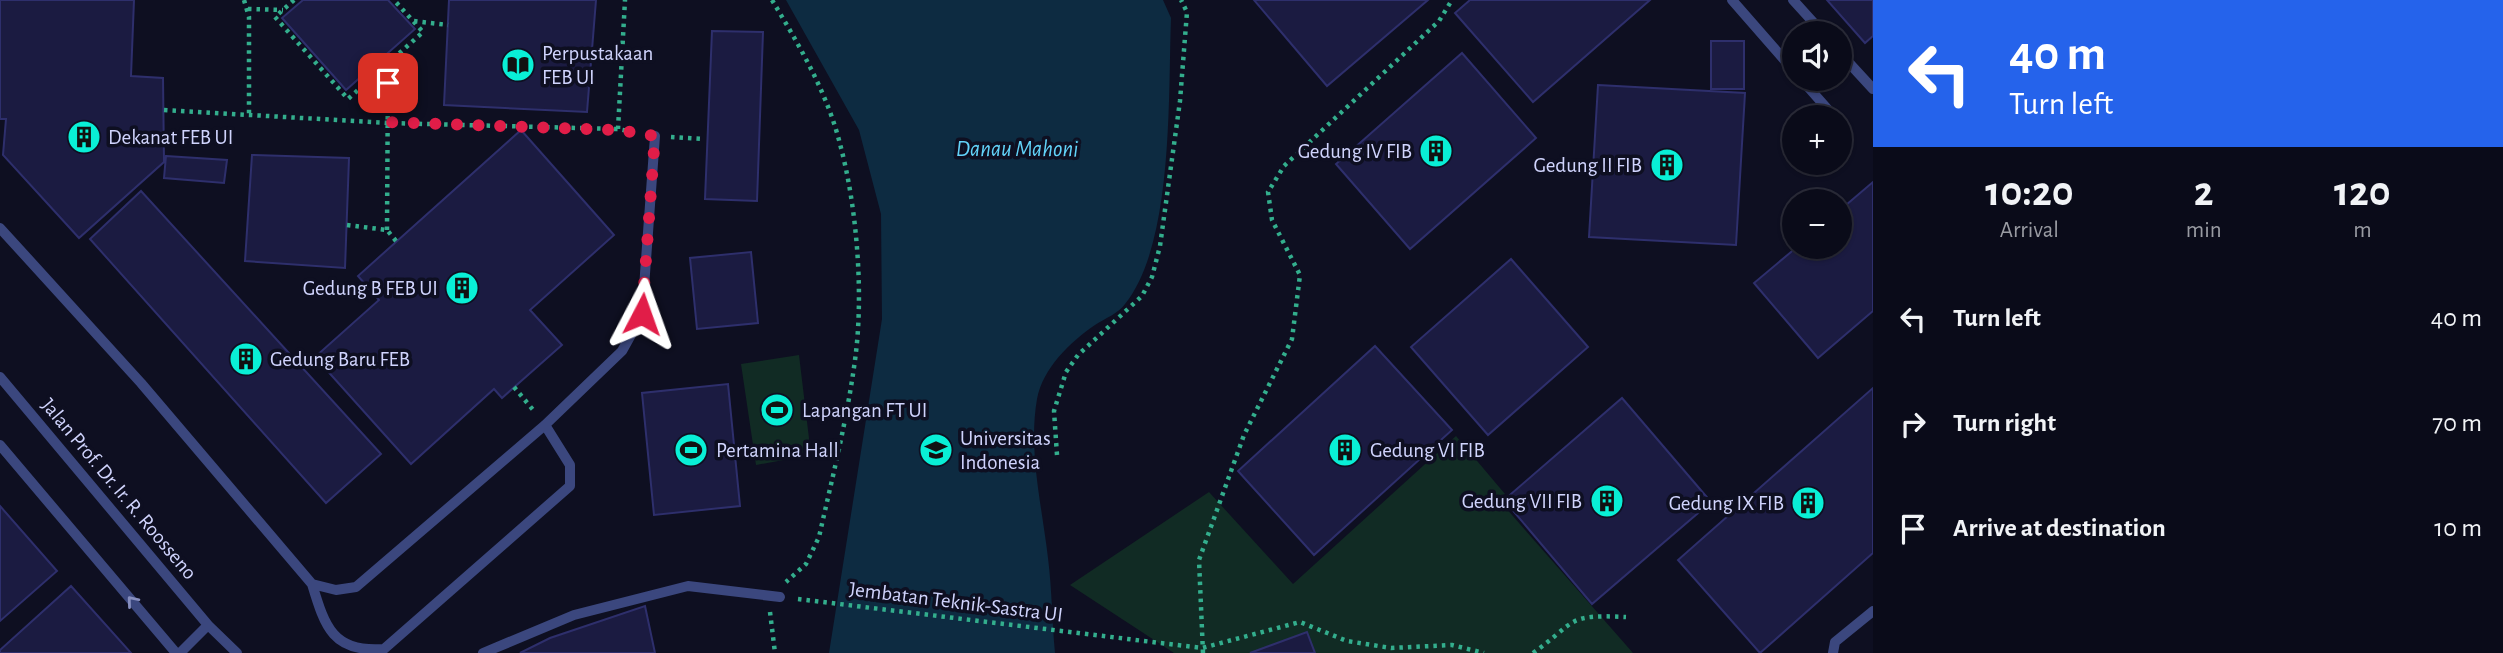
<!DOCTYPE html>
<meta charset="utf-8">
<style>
:root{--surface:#0a0b19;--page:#131422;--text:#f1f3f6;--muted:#999ba2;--line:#2a2b38}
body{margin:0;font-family:"Alegreya Sans",sans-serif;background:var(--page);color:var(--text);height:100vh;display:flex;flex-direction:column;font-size:26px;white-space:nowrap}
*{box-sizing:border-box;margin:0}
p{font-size:23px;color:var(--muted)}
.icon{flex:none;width:38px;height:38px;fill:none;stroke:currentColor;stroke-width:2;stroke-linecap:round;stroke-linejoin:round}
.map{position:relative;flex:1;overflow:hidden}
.panel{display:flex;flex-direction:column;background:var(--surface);width:630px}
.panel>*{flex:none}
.top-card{background:#2563eb;color:#fff;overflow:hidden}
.buttons{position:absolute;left:1782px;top:21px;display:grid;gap:14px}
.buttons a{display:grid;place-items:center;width:70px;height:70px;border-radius:50%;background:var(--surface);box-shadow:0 2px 5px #0004,0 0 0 2px var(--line);font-size:35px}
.pin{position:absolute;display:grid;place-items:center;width:60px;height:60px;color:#fff;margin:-30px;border-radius:14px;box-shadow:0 4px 10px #0006}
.me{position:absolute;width:77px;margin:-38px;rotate:4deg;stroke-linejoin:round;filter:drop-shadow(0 0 5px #0008)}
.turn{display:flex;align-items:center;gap:24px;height:147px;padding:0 21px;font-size:32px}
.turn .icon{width:91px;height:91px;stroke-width:2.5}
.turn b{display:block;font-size:49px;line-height:60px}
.eta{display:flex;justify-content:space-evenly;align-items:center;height:119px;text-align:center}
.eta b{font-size:42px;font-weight:700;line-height:49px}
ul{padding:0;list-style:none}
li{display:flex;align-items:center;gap:21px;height:105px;padding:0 21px}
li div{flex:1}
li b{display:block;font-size:26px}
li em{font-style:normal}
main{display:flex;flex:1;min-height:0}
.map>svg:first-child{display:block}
</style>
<main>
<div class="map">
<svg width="1873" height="653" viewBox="0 0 1873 653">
<rect width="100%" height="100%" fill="#0e0f21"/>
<!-- green -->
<path fill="#112b24" d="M799,355L811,455L756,465L741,364Z
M1456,436L1505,494L1498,499L1633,653H1315L1307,632L1250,653H1174L1070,585L1209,492L1293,584Z"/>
<!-- water -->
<path fill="#0d2b41" d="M786,0H1163L1171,18C1168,95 1174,243 1125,304C1119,313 1104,319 1095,325C1070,342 1043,368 1037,399C1028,451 1042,506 1048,558C1052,590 1052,621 1055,653H829L882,319L881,214L859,130Z"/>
<!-- building -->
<path fill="#1b1b41" stroke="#2e2f6c" stroke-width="2" d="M0,0H134L131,76L163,78L164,162L79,238L3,155L6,119H0Z
M303,0H388L415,29L346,90L282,18Z
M449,0H596L587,112L444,105Z
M1254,0H1428L1327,86Z
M1470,0H1650L1533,102L1455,13Z
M1827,0H1873V36L1865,43Z
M712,31L763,32L757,201L705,199Z
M1711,41H1744V89H1711Z
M1462,53L1536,138L1410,249L1336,164Z
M1598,85L1745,93L1736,245L1589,237Z
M521,130L614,235L530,310L562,345L502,398L494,389L411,464L315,357L379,300L358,276Z
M252,155L349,158L345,268L245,261Z
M166,156L227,160L224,183L164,178Z
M1873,182V311L1818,358L1754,283L1797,247H1839V211Z
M141,191L381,454L326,503L90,239Z
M751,252L758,323L697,329L690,258Z
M1511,259L1588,347L1488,435L1411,347Z
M1375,346L1452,430L1314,555L1238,471Z
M728,384L740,506L654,515L642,393Z
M1873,388V553L1760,653L1678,560Z
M1622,398L1711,502L1592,604L1504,500Z
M0,506L57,571L0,621Z
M71,586L131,653H0V650Z
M645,606L655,653H520L550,638Z
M1307,632L1315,653H1250Z"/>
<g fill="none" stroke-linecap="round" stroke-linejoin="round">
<!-- path -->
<path stroke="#33ae8d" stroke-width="4.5" stroke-dasharray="3.5 5" stroke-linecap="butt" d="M244,0L249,17V115
M294,0L275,17L348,99L423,32L394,0
M772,0C799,45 827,92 840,144C857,207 864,295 855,360C847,420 832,479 819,537L806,564L786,582
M248,9L283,10
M414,21L448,25
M164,110L388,123L618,129L638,133
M618,129L625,0
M671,137L704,139
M347,225L387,230L396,241
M387,230L388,64
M514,387L534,411
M1057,455L1054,411L1066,372L1078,355L1142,296L1152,277L1160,246L1180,101L1187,12L1181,0
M798,599L1202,648L1300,622L1347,641L1391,648L1452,645L1484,653
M770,612L775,653
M1203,653L1199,560L1244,435L1292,339L1300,275L1272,220L1268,192L1284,166L1439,21L1452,0
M1533,653C1578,621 1565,614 1626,617"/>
<!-- service -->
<path stroke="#3b477e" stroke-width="10" d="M1732,0L1794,71
M1793,0L1823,33
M1839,52L1873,89
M1801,79L1831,113
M0,228L141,383L312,584L336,590L356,587L545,425L622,351L642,315L655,136
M0,377L208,625
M0,445L176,653
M312,584C325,627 333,653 384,649L570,486V465L545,425
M180,653L208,625L237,653
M483,653L574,615L688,586L780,597
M1833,653L1835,642L1873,611"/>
</g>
<!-- one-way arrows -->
<defs><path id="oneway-chevron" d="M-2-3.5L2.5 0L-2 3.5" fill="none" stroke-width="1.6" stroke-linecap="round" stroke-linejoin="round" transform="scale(1.75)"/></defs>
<use stroke="#868ebe" href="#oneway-chevron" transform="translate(132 601) rotate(-130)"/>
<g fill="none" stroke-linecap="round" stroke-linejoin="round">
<!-- route -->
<path stroke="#e11d48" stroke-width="12" stroke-dasharray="0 21.6" d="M388,83V122L618,130L655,136L642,314"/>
</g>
<!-- icons -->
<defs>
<symbol id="library-disc" viewBox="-11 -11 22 22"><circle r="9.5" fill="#09efd6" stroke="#0e0f21"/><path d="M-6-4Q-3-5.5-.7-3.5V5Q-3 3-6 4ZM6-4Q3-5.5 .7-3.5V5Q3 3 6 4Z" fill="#111"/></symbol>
<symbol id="building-disc" viewBox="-11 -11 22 22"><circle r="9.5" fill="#09efd6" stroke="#0e0f21"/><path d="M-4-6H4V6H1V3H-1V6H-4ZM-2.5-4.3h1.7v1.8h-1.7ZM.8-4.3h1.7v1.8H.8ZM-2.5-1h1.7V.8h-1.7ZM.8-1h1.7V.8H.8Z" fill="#111"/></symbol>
<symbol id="stadium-disc" viewBox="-11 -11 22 22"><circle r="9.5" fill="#09efd6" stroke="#0e0f21"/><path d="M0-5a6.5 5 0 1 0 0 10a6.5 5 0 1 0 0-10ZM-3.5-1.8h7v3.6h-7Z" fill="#111"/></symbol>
<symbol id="university-disc" viewBox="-11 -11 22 22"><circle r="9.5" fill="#09efd6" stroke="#0e0f21"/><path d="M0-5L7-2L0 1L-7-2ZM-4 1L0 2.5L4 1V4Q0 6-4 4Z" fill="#111"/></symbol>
</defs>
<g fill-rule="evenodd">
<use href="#library-disc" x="499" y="46" width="38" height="38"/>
<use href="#building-disc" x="65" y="118" width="38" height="38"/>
<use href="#building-disc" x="1417" y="132" width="38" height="38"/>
<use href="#building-disc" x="1648" y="146" width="38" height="38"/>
<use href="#building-disc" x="443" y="269" width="38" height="38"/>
<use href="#building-disc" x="227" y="340" width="38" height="38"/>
<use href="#stadium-disc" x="758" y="391" width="38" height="38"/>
<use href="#stadium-disc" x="672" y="431" width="38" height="38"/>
<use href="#university-disc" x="917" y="431" width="38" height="38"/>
<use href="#building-disc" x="1326" y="431" width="38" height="38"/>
<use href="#building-disc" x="1588" y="482" width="38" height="38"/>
<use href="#building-disc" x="1789" y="484" width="38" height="38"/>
</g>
<g text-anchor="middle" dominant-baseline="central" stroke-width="7" stroke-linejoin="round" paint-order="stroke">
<!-- poi labels -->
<g font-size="21" fill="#d0d4fd" stroke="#0e0f21" text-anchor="start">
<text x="542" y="53">Perpustakaan<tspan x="542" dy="24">FEB UI</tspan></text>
<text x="108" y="137">Dekanat FEB UI</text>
<text x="1412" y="151" text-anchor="end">Gedung IV FIB</text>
<text x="1642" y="165" text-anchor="end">Gedung II FIB</text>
<text x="438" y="288" text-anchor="end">Gedung B FEB UI</text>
<text x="270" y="359">Gedung Baru FEB</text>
<text x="802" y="410">Lapangan FT UI</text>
<text x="960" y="438">Universitas<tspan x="960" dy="24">Indonesia</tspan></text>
<text x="716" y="450">Pertamina Hall</text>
<text x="1370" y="450">Gedung VI FIB</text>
<text x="1582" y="501" text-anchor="end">Gedung VII FIB</text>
<text x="1784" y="503" text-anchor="end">Gedung IX FIB</text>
</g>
<!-- street labels -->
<g font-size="21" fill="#d0d4fd" stroke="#0e0f21">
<text transform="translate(119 489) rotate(50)">Jalan Prof. Dr. Ir. R. Roosseno</text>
<text transform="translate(956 602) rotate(7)">Jembatan Teknik-Sastra UI</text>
</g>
<!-- water labels -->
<g font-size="23" font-style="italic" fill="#62d3f9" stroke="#0e0f21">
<text x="1017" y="149">Danau Mahoni</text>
</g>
</g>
</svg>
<div class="buttons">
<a><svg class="icon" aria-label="sound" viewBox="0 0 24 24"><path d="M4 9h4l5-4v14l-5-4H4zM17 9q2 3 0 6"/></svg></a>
<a>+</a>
<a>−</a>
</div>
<div class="pin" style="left:388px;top:83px;background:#d93025"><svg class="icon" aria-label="arrive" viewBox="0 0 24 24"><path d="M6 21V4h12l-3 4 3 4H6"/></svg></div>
<svg class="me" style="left:642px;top:314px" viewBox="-20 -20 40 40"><path d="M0-17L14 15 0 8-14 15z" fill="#e11d48" stroke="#fff" stroke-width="4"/></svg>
</div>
<section class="panel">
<div class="top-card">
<div class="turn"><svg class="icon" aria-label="left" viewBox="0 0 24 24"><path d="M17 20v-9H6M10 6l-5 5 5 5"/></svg><div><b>40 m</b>Turn left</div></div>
</div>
<div class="eta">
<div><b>10:20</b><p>Arrival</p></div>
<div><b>2</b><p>min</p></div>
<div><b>120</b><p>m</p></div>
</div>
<ul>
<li><svg class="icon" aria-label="left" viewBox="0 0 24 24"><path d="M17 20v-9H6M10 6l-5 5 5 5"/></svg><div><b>Turn left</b></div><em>40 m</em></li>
<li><svg class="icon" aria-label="right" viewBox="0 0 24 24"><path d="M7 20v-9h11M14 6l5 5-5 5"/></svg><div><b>Turn right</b></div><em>70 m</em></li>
<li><svg class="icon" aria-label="arrive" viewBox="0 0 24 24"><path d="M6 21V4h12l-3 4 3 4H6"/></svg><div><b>Arrive at destination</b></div><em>10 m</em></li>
</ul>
</section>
</main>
